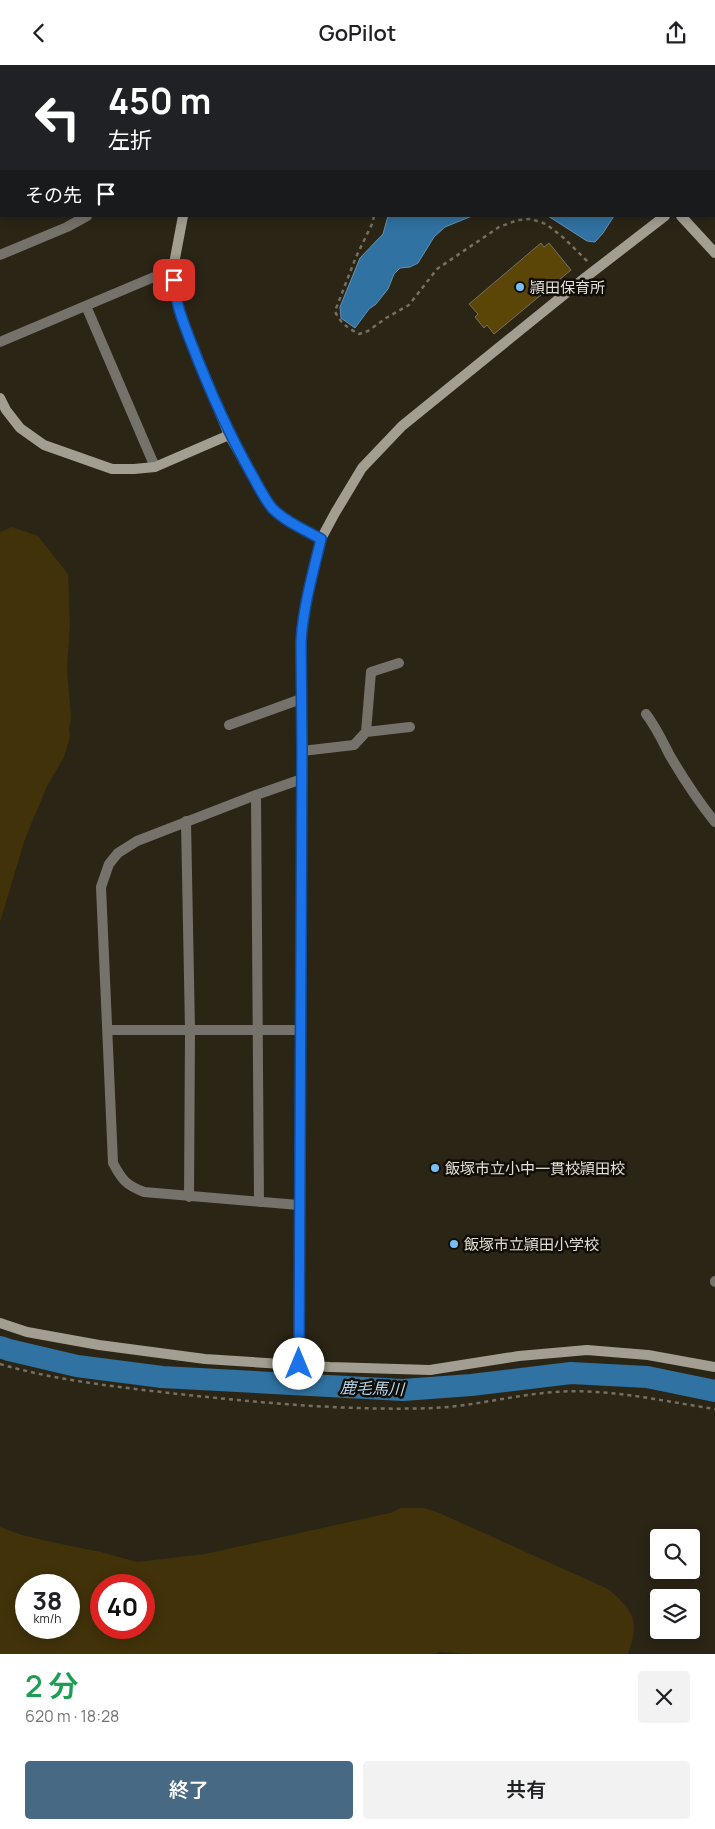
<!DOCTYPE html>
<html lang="ja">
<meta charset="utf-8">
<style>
:root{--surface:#fff;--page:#f2f2f2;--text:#202124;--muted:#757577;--accent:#476983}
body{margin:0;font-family:Manrope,"Noto Sans JP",sans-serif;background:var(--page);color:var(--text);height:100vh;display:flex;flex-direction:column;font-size:19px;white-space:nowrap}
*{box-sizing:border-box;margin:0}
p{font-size:16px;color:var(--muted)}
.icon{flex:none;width:28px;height:28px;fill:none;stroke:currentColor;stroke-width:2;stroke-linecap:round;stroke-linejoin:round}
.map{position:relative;height:1589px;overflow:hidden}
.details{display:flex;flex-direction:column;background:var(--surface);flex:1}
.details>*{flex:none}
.guide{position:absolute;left:0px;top:0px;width:715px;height:152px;box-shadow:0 2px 12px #0003;background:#202124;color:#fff;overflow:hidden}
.fabs{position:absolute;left:650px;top:1464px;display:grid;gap:10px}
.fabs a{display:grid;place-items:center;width:50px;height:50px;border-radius:5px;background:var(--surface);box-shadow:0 2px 12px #0003;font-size:25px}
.speed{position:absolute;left:15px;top:1509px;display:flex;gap:10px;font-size:25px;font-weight:700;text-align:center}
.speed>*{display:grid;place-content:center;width:65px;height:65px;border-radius:50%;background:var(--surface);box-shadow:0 2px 12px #0003;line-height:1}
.speed small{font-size:12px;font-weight:400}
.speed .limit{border:8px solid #d22;background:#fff;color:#111}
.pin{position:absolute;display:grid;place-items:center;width:42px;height:42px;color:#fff;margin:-21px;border-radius:10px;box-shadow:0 2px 8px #0006}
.me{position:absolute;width:55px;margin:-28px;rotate:0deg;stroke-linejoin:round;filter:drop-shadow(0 0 4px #0008)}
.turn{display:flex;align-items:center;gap:18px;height:105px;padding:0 25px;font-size:22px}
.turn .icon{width:65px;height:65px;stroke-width:2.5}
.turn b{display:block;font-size:35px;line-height:42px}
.then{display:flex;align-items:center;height:48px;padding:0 25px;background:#0003;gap:10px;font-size:19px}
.round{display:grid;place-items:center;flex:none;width:52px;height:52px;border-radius:5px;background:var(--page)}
.overview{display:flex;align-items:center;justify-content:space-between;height:85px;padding:0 25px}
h1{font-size:30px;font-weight:600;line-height:38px;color:#1e9e55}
.cta{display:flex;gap:10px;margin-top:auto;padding:10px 25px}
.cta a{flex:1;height:58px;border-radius:5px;background:var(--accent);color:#fff;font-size:20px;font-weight:600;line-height:58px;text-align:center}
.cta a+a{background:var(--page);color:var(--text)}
header{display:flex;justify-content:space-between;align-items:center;height:65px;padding:0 25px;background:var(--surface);font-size:22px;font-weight:600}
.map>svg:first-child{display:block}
</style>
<header><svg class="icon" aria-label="back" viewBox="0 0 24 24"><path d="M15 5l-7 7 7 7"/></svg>GoPilot<svg class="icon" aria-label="share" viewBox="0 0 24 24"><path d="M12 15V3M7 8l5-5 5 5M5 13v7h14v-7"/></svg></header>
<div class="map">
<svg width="715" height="1589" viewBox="0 0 715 1589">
<rect width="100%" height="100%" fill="#2b2516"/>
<!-- green -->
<path fill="#41320a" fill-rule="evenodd" d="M12,462L38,471L68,509L70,560L67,604L71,652L69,665L70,672L64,692L47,721L25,774L0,857V467Z
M401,1443H424L437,1447L608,1524C634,1546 640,1555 628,1589H473L439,1587L435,1589H0V1462L22,1470L56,1478L101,1487L137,1497L205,1489L390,1448ZM26,1520H69V1562H26ZM101,1520H144V1562H101Z"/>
<!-- water -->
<path fill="#3072a1" stroke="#6592b1" d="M388,151H472L445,162L434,172L418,198L410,202L400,203L394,209L388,224L376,239L369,244L355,263L341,253L340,242L360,193L383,169Z
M548,151H614L603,168L595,177L587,176Z"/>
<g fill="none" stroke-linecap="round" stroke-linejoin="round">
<!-- river -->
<path stroke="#3072a1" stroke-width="22" d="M0,1282L9,1285L77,1301L162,1312L403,1325L471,1320L571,1308L647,1312L715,1326"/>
</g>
<!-- building -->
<path fill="#5b4607" stroke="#777060" d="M541,178L544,182L549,178L571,205L494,269L487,260L484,263L475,252L478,249L469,239Z"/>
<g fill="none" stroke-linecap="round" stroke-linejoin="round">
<!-- path -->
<path stroke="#746f62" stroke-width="2.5" stroke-dasharray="4 4" stroke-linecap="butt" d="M356,0L357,1
M262,1V0
M374,151L372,159L356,192L335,246C339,257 349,264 359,269L368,266L386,253L409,240L437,204L499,162L518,155L531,154L546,159L565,174L589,198
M0,1299C58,1316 119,1322 178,1329C263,1338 349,1346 434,1343C474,1341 514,1330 554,1327C608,1323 662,1336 715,1344"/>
<!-- street -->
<path stroke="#75726b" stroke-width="10" d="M47,1V0
M0,103H1
M0,190L67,162L87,151
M86,241L155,402
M0,277L173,204
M646,649C656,662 662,675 669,689C683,713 698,736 715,757
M229,660L301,634
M366,667L410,662
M302,686L354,680L366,667L371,607L399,598
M256,730L259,1137
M186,756L190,965L189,1132
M108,965H301
M299,1140L144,1127C126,1120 122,1115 113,1098L101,822L109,799L118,788L137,776L256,730L302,714
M715,1216V1217"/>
<!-- secondary -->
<path stroke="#a39e92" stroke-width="10" d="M500,0L502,1
M214,1L215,0
M0,2H1
M714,113L715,112
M183,151L173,204L174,226L181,252L229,370L272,444L289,457L321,474
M681,151L715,188
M0,333L6,345L20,363L44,380L112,404H134L155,402L229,370
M0,1258L27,1267L99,1280L205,1294L330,1302L430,1305L519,1291L587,1285L648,1290L715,1302
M299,1299L302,686L301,577L302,560L307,533L321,474L335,448L362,403L402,361L586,212L665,151"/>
</g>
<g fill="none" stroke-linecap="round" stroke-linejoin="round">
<defs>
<path id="route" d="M174,215C175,238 184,259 192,280C209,324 228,367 251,408C258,420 264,434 273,444C286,457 305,465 321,474C313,508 303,542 301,577L302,686L299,1299"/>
</defs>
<!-- route casing -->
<use href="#route" stroke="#114b97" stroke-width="12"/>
<!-- route -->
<use href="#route" stroke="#1a73e8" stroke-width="9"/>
</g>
<!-- markers -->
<g fill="#76c0f7" stroke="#110e08" stroke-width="2">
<circle cx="520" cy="222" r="5"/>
<circle cx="435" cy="1103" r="5"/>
<circle cx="454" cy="1179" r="5"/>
</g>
<g text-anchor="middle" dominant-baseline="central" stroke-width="5" stroke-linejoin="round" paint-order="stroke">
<!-- poi labels -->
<g font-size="15" fill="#e2ded5" stroke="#110e08" text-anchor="start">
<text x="530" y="222">頴田保育所</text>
<text x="445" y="1103">飯塚市立小中一貫校頴田校</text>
<text x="464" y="1179">飯塚市立頴田小学校</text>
</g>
<!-- water labels -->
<g font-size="16" font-style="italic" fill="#b5d7f1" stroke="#110e08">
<text transform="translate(372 1323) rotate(2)">鹿毛馬川</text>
</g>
</g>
</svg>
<div class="fabs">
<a><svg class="icon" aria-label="search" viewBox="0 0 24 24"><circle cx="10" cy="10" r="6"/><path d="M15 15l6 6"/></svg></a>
<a><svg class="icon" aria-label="layers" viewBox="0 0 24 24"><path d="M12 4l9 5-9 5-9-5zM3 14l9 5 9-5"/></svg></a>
</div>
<div class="speed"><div>38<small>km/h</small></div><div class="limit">40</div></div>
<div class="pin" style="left:174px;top:215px;background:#d93025"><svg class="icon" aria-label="arrive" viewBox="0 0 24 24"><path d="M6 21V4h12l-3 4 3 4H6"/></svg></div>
<svg class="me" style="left:299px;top:1299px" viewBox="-20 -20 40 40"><circle r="19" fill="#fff"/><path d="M0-13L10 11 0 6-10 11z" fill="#1a73e8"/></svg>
<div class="guide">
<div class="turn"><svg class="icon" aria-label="left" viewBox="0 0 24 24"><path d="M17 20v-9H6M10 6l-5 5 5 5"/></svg><div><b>450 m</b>左折</div></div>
<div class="then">その先<svg class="icon" aria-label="arrive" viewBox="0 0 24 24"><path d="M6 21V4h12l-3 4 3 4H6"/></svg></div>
</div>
</div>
<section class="details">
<div class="overview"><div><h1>2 分</h1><p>620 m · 18:28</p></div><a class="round"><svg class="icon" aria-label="close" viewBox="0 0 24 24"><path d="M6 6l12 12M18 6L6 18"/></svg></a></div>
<div class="cta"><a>終了</a><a>共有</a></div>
</section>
